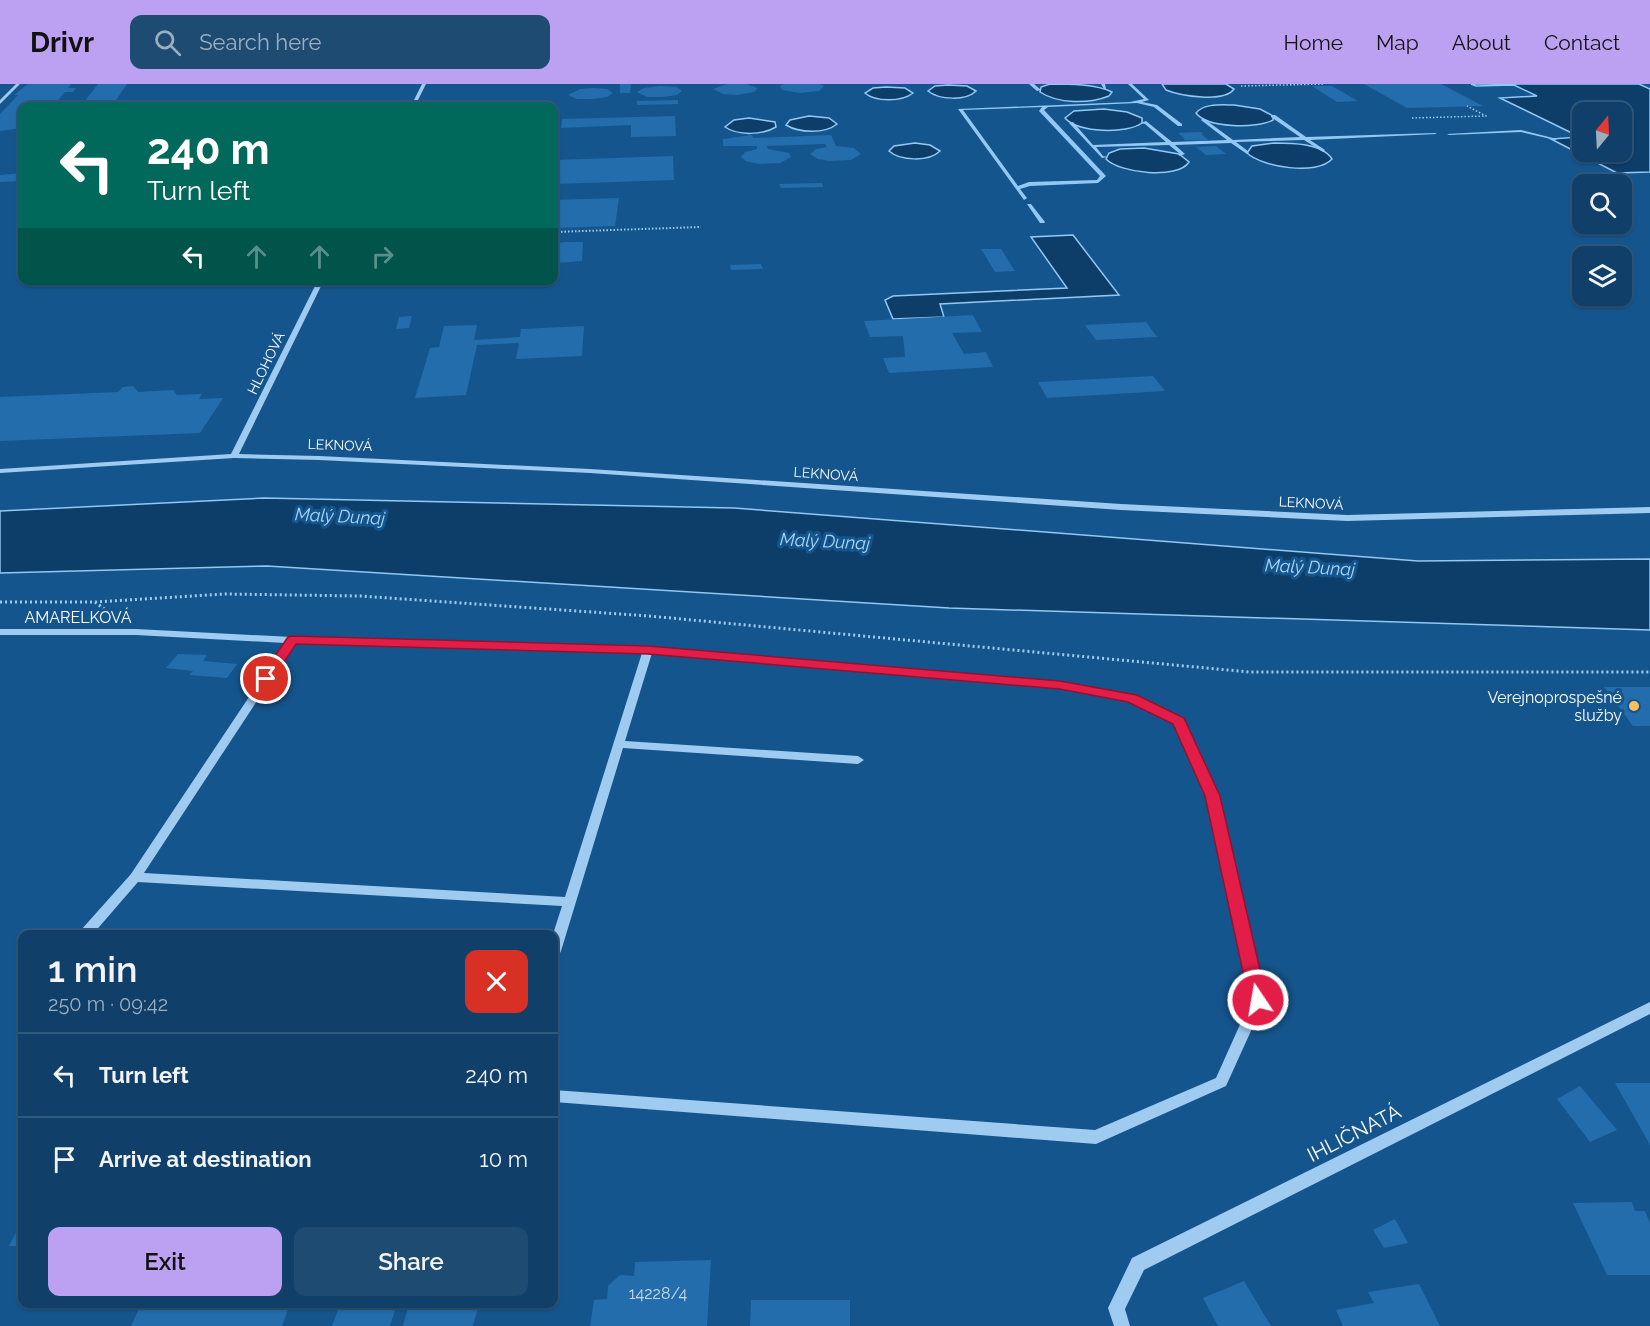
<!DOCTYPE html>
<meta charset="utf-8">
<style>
:root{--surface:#10406a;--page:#1e4b72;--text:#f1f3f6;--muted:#9cafc1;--line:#30597e;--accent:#bca0f2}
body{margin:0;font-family:Raleway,sans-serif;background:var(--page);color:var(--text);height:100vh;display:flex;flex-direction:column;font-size:22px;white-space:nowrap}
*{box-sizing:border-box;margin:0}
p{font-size:20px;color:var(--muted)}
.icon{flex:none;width:33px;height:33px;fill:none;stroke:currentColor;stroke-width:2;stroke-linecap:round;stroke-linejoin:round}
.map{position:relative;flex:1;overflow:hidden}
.drawer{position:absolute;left:18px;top:846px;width:540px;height:378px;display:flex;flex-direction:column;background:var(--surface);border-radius:12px;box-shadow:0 2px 4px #0004,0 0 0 2px var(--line)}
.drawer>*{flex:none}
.top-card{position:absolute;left:18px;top:18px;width:540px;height:183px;border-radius:12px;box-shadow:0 2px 4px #0004,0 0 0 2px var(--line);background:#00695c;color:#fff;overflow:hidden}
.needle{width:39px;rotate:18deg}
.tools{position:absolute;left:1572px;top:18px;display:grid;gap:12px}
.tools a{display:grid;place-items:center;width:60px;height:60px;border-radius:12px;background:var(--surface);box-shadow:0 2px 4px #0004,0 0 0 2px var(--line);font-size:30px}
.pin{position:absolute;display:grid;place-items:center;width:51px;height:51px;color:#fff;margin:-26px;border:3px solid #fff;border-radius:50%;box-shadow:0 2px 6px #0007}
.me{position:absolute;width:66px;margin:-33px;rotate:348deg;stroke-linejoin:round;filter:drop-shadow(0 0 4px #0008)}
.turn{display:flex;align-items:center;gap:21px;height:126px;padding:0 30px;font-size:27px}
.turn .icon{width:78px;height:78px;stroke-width:2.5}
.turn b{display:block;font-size:42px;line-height:51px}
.lanes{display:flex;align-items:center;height:57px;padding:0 30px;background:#0003;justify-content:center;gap:30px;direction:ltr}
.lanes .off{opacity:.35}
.round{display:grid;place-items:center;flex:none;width:63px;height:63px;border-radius:12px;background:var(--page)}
.summary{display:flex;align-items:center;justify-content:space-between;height:102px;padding:0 30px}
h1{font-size:36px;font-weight:600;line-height:45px}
.primary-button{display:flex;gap:12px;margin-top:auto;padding:12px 30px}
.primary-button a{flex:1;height:69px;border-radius:12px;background:var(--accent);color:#111;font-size:24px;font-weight:600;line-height:69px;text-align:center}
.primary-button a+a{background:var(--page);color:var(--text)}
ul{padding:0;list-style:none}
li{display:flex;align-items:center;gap:18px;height:84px;padding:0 30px;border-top:2px solid var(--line)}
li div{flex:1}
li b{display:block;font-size:22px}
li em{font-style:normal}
header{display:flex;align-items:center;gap:36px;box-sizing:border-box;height:84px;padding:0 30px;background:var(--accent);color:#111}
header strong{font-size:28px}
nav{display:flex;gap:33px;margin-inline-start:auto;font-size:21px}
.search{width:420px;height:54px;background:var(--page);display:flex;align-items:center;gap:15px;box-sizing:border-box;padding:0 21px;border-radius:12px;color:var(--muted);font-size:22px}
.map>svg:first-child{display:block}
</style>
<header>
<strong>Drivr</strong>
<div class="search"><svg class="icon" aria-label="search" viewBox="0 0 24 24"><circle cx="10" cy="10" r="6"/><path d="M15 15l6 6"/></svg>Search here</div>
<nav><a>Home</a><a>Map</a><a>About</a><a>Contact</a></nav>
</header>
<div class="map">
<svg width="1650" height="1242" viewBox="0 0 1650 1242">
<rect width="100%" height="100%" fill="#15558d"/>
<!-- water -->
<path fill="#0d3e6a" stroke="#92c8f3" stroke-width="1.5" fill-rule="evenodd" d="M1050,0C1069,0 1096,0 1112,8L1109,12C1089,20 1058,20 1040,8L1041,3Z
M1162,0H1226L1234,5C1224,19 1181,12 1166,6Z
M1471,0H1639L1650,5V88L1617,89L1551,55L1580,53L1500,14L1537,12L1514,1L1476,2ZM1582,28H1622V68H1582Z
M948,1L967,2L976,7C966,17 939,16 928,7L935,2Z
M886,3L905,4L913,9C902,18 875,18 865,9L873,4Z
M1234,21L1260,25L1273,32V36C1257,45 1207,44 1196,29C1204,19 1222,21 1234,21Z
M1104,25L1127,28L1142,34V39C1127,50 1078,49 1065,34L1074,27Z
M809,32L829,34L837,40C825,50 799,49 786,41L790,36Z
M749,34L775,38L776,43C763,51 738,52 725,43L734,36Z
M915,59L930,61L940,67C929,78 900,77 889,67L894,62Z
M1274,59C1291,59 1322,59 1332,75C1317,92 1262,83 1247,69L1252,62Z
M1144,64L1179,70L1189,78C1178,96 1119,89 1106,75L1109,69L1120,65Z
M1073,151L1119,211L940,220L944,233L893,235L885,216L893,212L1067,204L1031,153Z
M264,414L734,424L1418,477L1650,475V546L949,524L267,482L0,489V427Z"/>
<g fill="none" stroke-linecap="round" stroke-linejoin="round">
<!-- stream -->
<path fill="#92c8f3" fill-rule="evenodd" d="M1029,0H1034L1041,6L1037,7Z
M1101,0H1105L1106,5H1104Z
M1128,0H1132L1149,16L1142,18L1157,21L1182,40V42H1178L1154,23L1137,19L1048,23L1044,26L1106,92L1098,99L1030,102L1020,105L1027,114L1024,116L958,25L1130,18L1144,15ZM1042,23L1039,27L1100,92L1097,96L1029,98L1018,102L963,26Z
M1271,31H1275L1306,53L1435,49L1437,50L1310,56L1325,66L1323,68L1304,56L1236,58L1249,68L1247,70L1231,59L1175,61L1185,70L1180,72L1178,71L1180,70L1169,61L1096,63L1103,72L1108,73L1102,74L1069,39L1073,38L1093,61L1166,58L1145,40L1140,39L1146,37L1172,58L1227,56L1201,36L1203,34L1233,56L1300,53L1271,33Z
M1521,46L1557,55L1555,56L1521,48L1449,51L1447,50Z
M1027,120H1031L1045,138L1044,139H1040Z"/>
</g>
<!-- building -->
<path fill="#236dac" d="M28,0H71L68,4H76L73,8H65L53,22H22V44L0,47V30L18,11H14Z
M98,0H127L112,22H81Z
M620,0H631L630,9H620Z
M727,0H746L758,4L754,8L737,11L723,10L713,5Z
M784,0H820L824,2L819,7L800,9L782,6L780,2Z
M1364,0H1441L1483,22L1407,24Z
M660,2L676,3L682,7L677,11L663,13H647L637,8L644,4Z
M1312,2H1332L1358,17L1337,18Z
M594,4L607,5L613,9L607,13L593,15H577L568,11L580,5Z
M678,16V20L637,21V17Z
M675,32L676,52L631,53V41L561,44L562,35Z
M1199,48L1204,49L1201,50L1210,57L1183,56L1185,55L1178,49Z
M752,51L753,54L831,51L836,62L854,64L861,70L851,76L829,77L818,75L810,70L816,65L827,63L825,60L767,62L768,65L789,69L791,73L780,79L759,80L746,77L741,73L745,68L757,65V62H723V55Z
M1216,62L1226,70L1206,71L1196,63Z
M673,72L674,96L554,100V76Z
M22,89V97L0,98V91Z
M822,99L823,103L781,104L779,100Z
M619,114L615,142L554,144V116Z
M566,158H583L582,177L555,179L557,159Z
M981,165H1001L1015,187L995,188Z
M761,180L763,185L731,186L730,181Z
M413,196H463V199L412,201Z
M973,231L982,248L952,249L964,270L986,268L993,283L889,289L883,274L905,273L903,252L870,253L864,237Z
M412,232L409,244L396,245L399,233Z
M1146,238L1157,253L1096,256L1085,241Z
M477,241L474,256L520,253L521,245L584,242L582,272L516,275L519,259L477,261L466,311L415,314L430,264L439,263L444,242Z
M1153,292L1165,307L1047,314L1038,298Z
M133,302L138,308L173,306L177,311L202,310L199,315L223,314L200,349L0,357V313L118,308L123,303Z
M178,570L207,571L203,577L237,580L227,594L189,591L193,587L166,584Z
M1604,603H1650V642H1633Z
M1615,999H1650V1061Z
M1580,1002L1617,1046L1590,1058L1557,1015Z
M1632,1118L1635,1127H1645L1650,1139V1191H1607L1573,1119Z
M1395,1135L1408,1159L1384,1164L1373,1146Z
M22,1137V1162H9Z
M711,1176L707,1242H590L594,1216L607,1215L608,1202L620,1191L634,1192L635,1178Z
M1244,1197L1271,1242H1218L1203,1214Z
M1419,1200L1440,1242H1343L1336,1226L1374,1219L1368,1208Z
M751,1216H850V1242H750Z
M141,1220H290L282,1242H131Z
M340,1220H397L390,1242H332Z
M409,1220H479L473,1242H403Z"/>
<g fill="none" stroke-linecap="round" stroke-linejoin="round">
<!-- path-far2 -->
<path stroke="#9fcbf0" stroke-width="1.5" stroke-dasharray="1.5 2" stroke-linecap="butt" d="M1241,2L1324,0
M1412,34L1486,32L1467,22"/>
<!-- path-far1 -->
<path stroke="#9fcbf0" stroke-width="2" stroke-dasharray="1.5 2" stroke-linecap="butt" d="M554,148L701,143"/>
<!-- path -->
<path stroke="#9fcbf0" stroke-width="3" stroke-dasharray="2 3" stroke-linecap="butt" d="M0,518H95L107,527
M95,518L225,510L360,512L649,532L1249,588H1650"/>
<!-- minor -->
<path fill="#9fcbf0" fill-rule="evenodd" d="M16,0H20L0,20V16Z
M422,0H426L415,22H411Z
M318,196H324L239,370L319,372L590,385L1121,420L1347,431L1650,423V429L1347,437L1121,426L590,389L319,376L234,374L0,389V385L231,370Z
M0,545H136L292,553L648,563L1060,598L1136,613L1183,635L1219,712L1265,916L1226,1002L1096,1060L554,1018V1006L1095,1046L1216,994L1251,916L1207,712L1175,639L1129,618L1060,604L652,569L625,657L858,672L864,676L858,680L623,664L561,867L559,871L554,872L553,850L562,822L138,798L93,850H80L81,846L131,790L285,559L136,551H0ZM295,559L642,569L565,813L144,789Z
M1650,918V930L1144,1186L1125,1225L1130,1242H1114L1108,1224L1132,1174Z"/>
</g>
<!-- route -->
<path fill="#e11d48" stroke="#92132f" stroke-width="1.5" d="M292,552L648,562L1060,597L1137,611L1184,634L1220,712L1267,916L1264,922L1258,924L1252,922L1249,916L1205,712L1173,640L1128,618L1060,605L648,570L296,560L271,598H261L259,595L261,592L288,553Z"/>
<!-- markers -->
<circle fill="#ffc15e" stroke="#15558d" stroke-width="2" cx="1634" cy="622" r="6"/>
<g text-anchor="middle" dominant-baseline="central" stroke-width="6" stroke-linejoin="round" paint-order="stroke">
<!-- far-street labels -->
<g font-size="14" fill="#fff" stroke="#15558d">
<text transform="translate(266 279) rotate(-64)">HLOHOVÁ</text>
<text transform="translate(340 361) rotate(2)">LEKNOVÁ</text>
<text transform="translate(826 390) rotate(4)">LEKNOVÁ</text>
<text transform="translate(1311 419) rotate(3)">LEKNOVÁ</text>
</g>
<!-- street labels -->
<g font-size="16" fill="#fff" stroke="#15558d">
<text x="78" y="533">AMARELKOVÁ</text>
</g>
<!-- poi labels -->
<g font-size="16" fill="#fff" stroke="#15558d" text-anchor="end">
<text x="1622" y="613">Verejnoprospešné<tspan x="1622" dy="18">služby</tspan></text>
</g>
<!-- near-number labels -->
<g font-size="16" fill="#c8daea">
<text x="658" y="1209">14228/4</text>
</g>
<!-- water labels -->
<g font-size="18" font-style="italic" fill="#abd5f7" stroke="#15558d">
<text transform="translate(340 432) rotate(3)">Malý Dunaj</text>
<text transform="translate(825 457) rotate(3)">Malý Dunaj</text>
<text transform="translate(1310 483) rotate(3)">Malý Dunaj</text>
</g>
<!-- near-street labels -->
<g font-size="20" fill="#fff" stroke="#15558d">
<text transform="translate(1354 1049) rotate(-27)">IHLIČNATÁ</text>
</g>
</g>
</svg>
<div class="tools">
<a><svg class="needle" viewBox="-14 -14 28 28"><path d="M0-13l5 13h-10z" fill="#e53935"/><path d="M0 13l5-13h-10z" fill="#9cafc1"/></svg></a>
<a><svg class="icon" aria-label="search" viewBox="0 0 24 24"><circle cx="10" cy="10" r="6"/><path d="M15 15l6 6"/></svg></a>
<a><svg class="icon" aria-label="layers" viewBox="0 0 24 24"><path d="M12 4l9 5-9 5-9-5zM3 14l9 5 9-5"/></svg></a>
</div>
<div class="pin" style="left:266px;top:595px;background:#d93025"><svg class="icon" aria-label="arrive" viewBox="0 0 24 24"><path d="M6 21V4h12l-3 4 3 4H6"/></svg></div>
<svg class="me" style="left:1258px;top:916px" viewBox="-20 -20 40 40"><circle r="17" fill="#e11d48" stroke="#fff" stroke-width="3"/><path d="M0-11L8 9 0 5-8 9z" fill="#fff"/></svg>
<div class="top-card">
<div class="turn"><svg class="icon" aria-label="left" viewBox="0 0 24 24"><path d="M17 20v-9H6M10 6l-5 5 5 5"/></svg><div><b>240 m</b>Turn left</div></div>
<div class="lanes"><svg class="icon" aria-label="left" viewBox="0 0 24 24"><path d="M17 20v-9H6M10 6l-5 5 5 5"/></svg><svg class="icon off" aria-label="ahead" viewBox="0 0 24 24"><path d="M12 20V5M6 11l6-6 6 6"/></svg><svg class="icon off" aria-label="ahead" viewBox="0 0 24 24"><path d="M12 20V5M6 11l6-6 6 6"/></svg><svg class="icon off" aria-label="right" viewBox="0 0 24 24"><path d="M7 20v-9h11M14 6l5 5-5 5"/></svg></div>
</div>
<section class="drawer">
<div class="summary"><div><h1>1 min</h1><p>250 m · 09:42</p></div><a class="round" style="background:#d93025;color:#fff"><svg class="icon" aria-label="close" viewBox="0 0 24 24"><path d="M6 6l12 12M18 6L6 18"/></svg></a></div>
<ul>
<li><svg class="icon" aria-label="left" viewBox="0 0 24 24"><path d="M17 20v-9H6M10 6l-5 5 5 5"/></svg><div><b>Turn left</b></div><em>240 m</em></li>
<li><svg class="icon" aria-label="arrive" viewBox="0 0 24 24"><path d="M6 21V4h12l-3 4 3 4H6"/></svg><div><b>Arrive at destination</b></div><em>10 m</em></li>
</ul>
<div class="primary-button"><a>Exit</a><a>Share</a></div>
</section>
</div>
